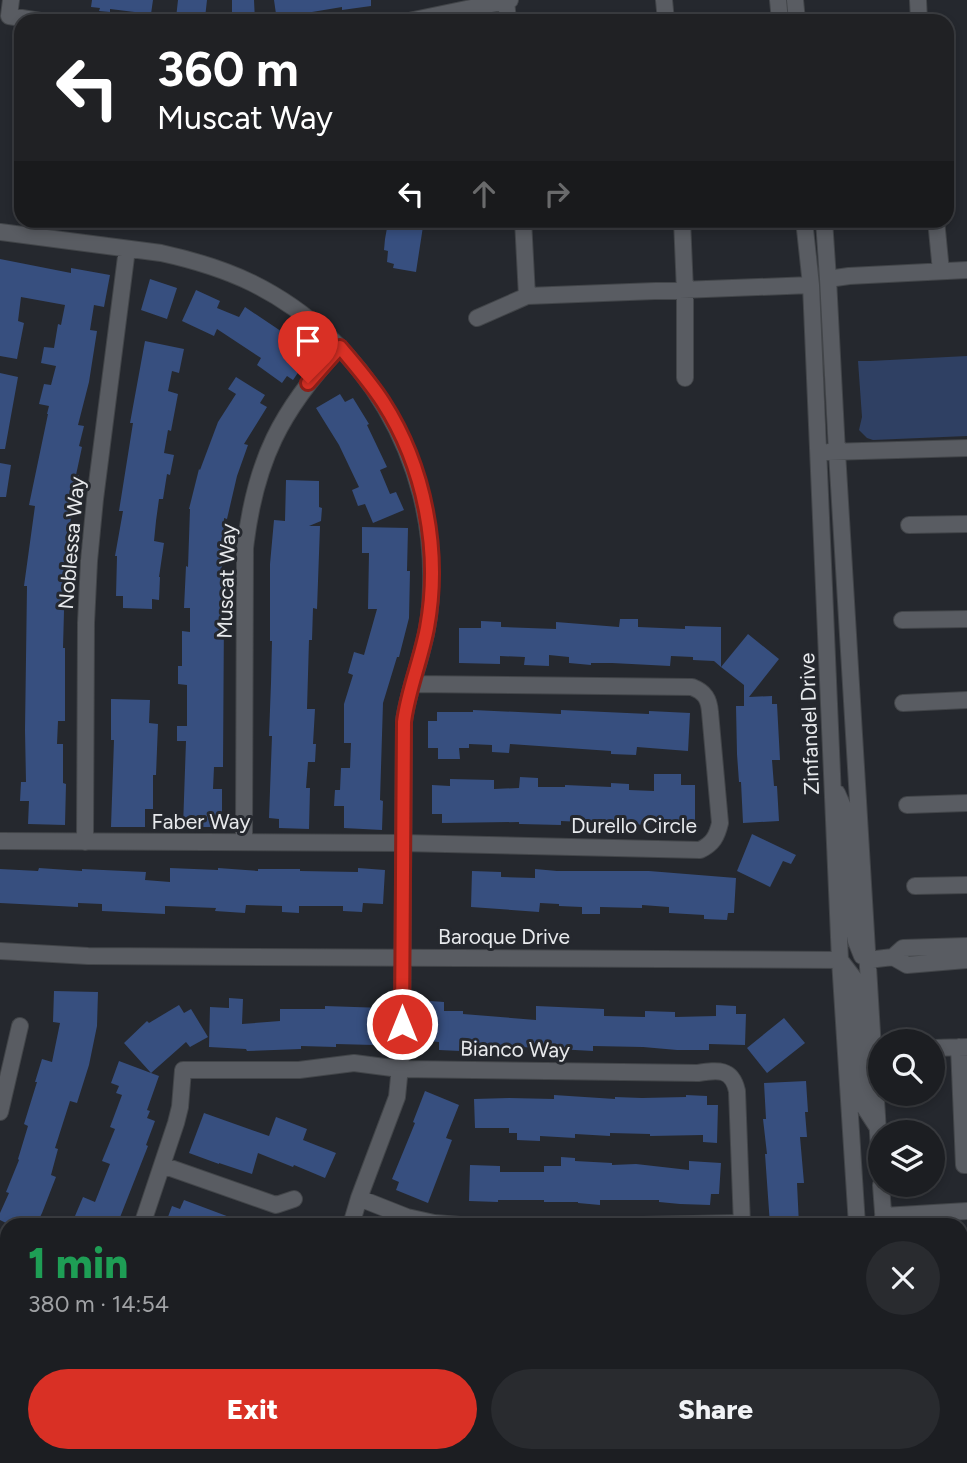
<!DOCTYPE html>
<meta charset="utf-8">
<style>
:root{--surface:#1c1e22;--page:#292b2f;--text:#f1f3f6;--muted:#a0a2a5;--line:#3a3c40;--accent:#d93025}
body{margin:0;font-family:Figtree,sans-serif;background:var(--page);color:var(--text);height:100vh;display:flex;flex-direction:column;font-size:26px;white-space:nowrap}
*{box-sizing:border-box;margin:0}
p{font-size:23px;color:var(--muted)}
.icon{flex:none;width:38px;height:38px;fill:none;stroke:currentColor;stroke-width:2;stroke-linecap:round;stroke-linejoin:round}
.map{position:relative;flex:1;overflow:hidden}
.drawer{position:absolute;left:0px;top:1218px;width:968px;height:245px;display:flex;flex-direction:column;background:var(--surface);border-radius:21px 21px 0 0;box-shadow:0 4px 10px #0003,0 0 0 2px var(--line)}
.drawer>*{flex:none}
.hud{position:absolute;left:14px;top:14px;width:940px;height:214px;border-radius:21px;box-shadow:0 4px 10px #0003,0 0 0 2px var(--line);background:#202124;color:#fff;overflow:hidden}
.fabs{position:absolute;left:868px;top:1029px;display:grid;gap:14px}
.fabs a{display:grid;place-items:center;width:77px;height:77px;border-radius:50%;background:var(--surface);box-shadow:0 4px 10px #0003,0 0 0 2px var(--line);font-size:35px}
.pin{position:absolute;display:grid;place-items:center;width:60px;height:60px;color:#fff;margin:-72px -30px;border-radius:50% 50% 50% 0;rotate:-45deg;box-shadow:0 0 7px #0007}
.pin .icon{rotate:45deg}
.me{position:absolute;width:77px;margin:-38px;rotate:0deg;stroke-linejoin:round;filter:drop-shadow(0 0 5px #0008)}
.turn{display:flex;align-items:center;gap:24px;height:147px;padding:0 28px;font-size:32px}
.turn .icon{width:91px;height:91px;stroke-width:2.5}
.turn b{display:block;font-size:49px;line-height:60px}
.lanes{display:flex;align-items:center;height:66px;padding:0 28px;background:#0003;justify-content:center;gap:35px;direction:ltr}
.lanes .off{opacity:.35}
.round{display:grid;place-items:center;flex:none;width:74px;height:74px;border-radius:37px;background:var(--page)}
.overview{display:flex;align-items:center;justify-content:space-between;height:119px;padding:0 28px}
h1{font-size:42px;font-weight:800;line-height:52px;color:#1e9e55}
.primary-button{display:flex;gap:14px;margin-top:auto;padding:14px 28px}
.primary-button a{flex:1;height:80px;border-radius:42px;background:var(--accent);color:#fff;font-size:28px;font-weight:800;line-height:80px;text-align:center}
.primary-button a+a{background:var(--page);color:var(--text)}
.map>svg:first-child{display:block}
</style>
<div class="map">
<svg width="967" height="1463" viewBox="0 0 967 1463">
<rect width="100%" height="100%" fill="#25282e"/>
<!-- green -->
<path fill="#2f4063" d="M967,356V436L873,440L867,438L859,430L862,417L858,361H870Z"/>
<!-- building -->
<path fill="#374f7f" d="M92,0H153L151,14L110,9V12L99,11L100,8L91,7Z
M178,0H207L205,18L194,17L193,20L176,18Z
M232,0H254L255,21H232Z
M274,0H371V6L342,10V7L312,12L297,14L298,20L277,21Z
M390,220H424L416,272L393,268L394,264L387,262L388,251L384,250L385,239L387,228H390Z
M0,259L71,273V268L110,275L104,307L94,305L90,330L97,331L89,382L78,425L84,426L79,446L82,447L76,475H79L71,517L65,572H69L64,611L63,648H65V721H58L57,744H63V783L66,784L65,825L28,824L29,801H20L21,782H26L25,730L27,586H24L35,506L29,505L48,414H47L49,406L39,404L44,384L51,385L56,366L41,363L44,347L54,348L58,324L61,325L65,305L21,297L18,321L24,323L17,359L0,356Z
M150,279L177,288L167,319L141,310Z
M196,290L220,301L217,308L239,317L245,307L312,352L293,380L287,376L282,383L257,365L261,358L217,329L214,336L182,321Z
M145,341L184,349L179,373L172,371L168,391L178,394L171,431L168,430L164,453L174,455L170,475L167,474L163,499H159L156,521L154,541L164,543L159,577H160L159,600L152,599V609L123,608V596H116L117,556H115L123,511H119L133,423H130Z
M0,373L18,377L5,449H0Z
M236,377L265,395L260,403L267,407L244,444L248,445L237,476L227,519L224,518L222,568H224V612L223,767H214L213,789H222V827H183L186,741H177V726H187V685L178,684V666H182V631L190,632V608H184L186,566L188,567L190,509H189L199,469L200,470L218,422L236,394L228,389Z
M340,394L345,402L353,398L369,424L367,425L387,467L380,470L390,494L396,492L404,510L373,523L365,504L358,506L352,490L359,487L339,445L316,408Z
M0,463L11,465L6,497H0Z
M286,480L319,481V507L322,508L321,521L309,526H320L317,609L313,608L312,640H309L307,709H315L313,744H316L315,762H308L306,788H310L309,829L279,828V819L269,818L272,736H269L271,683L272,641H270V564L274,520L285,521Z
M362,527L408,528L407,571H410L409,618L399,657H397L383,703L380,800L383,801L382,830L344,828V806H334L335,790H340L341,768H350L351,743H344V704L353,675L348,673L354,652L364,655L377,609H368L369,553H362Z
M620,619H638V627L685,629V626L721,627V667L714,661L693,660V657L671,656L670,666L612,663H591V665L569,663V657L549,655V666L524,665L525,657L500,656V664L459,663V628H481V621L501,622V627L556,629V622L619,627Z
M748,634L779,659L749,697L772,696V704H777L780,760H772L774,786H777L779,821L743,823L741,782H739L737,754L736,706H744V685L721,667Z
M111,699L150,700L149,723L158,724L156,775H153V809H145V827H111L114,740H111Z
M473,710L561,714V710L649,714V711L690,713L688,751L637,747L636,755L611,754V751L510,744L509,753L492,752V745L469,744V748H459L460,759H438V748H428V721H437V712H473Z
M654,774H681V785H695V823H649V825L561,821V825L519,824V822L442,823V814H432V785L450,786V779L494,780V789L519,788L520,777L538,778V787H565V785L611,787V783L629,784V790L654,791Z
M752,834L796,855L791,864L783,861L770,887L737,871Z
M39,868L82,871V869L146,872L145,880L170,882V868L218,870V868L258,871V869H300V871L358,872V868L385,870L383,904L363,903L362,912L343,911V906H299V913L282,912V906L246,905L245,913L215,911L216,908L165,906V914L102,911V904L78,903V907L0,903V869L38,871Z
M535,869L557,871H649L736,878L734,913H728L727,920L704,919V915L669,913V907L642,905V908L600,907V914H582V907L559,906V904L540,903L539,912L471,907L472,871L501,872V877L535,878Z
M54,991L98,992L97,1026L89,1065L77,1103L70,1101L55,1148L58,1149L51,1175L56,1177L42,1213L36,1225H10L0,1220V1213L9,1193L6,1192L19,1160L18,1159L28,1126L24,1124L37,1082H35L42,1059L52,1062L60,1023L53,1022Z
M229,998L243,999L242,1024L280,1021V1009H325V1006L384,1008L383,1038L374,1037V1045L336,1044V1047L301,1046V1049L247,1051L246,1049L209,1047L210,1007L229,1008Z
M430,1001L444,1002V1011H463V1014L536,1020V1006L604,1009V1016L645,1017V1011L675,1012V1017L716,1016V1005L736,1006V1014H746L745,1045L709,1044V1050H677L643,1047L593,1046V1051L485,1045L484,1050L461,1048V1051L439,1050V1042L429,1041Z
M179,1005L184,1013L191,1009L208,1037L190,1047L186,1042L151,1073L159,1076L147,1110L150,1111L147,1118L155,1121L146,1145L148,1146L117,1225H81L83,1219L75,1216L83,1197L95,1202L110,1164L102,1161L115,1129L110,1127L122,1095L116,1093L119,1086L111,1083L119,1061L151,1073L124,1043L147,1021L149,1023Z
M784,1018L805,1043L767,1073L747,1048Z
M806,1081L808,1112H805L807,1137H800L804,1183H797L799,1225H770L765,1154H767L763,1119H766L764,1083Z
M425,1091L459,1105L446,1138L452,1140L428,1203L396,1190L399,1182L392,1179L415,1123L413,1122Z
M554,1095L615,1099V1097L642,1098L686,1097V1095L707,1096V1105H718L717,1143L703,1142V1135L650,1136V1134L610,1133V1136L575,1134V1138L540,1136V1141L517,1140V1133H509V1128H475L474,1099L509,1098L554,1099Z
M204,1113L269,1136L276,1117L307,1129L303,1140L336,1153L325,1178L294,1165L293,1167L258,1153L252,1174L219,1163V1164L189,1153Z
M561,1157L575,1158V1161L612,1163V1165L636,1164L689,1170V1161L721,1163L719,1194H711L710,1205L680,1204L659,1202V1200H600V1205L578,1203V1202H544V1200H498V1202L469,1201L470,1165L500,1166V1172H544V1166H561Z
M184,1200L248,1224V1225H165L172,1206L180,1209Z"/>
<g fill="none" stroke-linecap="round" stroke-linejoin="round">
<defs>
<path id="minor" d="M11,0L9,16L40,21
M506,0L508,21
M664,0L666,21
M778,0L780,21
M795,0L797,21
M918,0L919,21
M409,21L510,0
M523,220L527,296
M682,220L685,291V378
M804,220L811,285L840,960L857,1225
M824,220L828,279L837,452L880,1166
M936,220L941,271
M0,232L161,253C193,260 223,269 252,283C366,339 435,461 431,586C431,607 428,629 422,650C416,674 407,697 404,721L402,1047L397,1097L359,1198L351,1225
M828,279L849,276L967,270
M477,318L527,296L811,285
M828,452L967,448
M909,525L967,524
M902,620L967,619
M903,703L967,700
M837,793L844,809L847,826L854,930L856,941L862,956
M907,805L967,803
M0,841L403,843L700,850C713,844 717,836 720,823L710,712C709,699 705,692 692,687L412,684
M85,842L86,623L89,561L95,499L127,249
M244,842L245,548C255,461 281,410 340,347
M915,886L967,885
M0,951L88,956L840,960
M893,957L903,948L967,946
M840,960L853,977L857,991L865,1108L876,1125
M868,960L893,957L907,965L967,960
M959,1047L964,1165H967
M933,1048L967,1047
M0,1112L20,1026
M162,1165L276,1205L294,1199
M881,1185L884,1225
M359,1198L407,1217L434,1223L460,1225
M883,1216L967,1211
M142,1225L176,1123L180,1107L183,1070H299L354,1063L400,1069L698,1073C718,1070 732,1068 737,1091L742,1225
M642,1225L742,1223
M0,1249L7,1252
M0,1443L7,1447
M961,1446L967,1445
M26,1456L40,1463
M413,1456L427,1463
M872,1456V1463
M897,1456L898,1463
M755,1459L848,1456"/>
</defs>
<!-- minor casing -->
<use href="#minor" stroke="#424549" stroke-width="18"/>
<!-- minor -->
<use href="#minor" stroke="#595c62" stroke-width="16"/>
</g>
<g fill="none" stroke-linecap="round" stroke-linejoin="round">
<defs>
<path id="route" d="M308,383L340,347C355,365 370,382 383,402C425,467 441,552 427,628C421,660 408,690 404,722L402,1024"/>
</defs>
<!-- route casing -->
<use href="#route" stroke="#8d1f18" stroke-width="18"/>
<!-- route -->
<use href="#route" stroke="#d93025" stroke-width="12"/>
</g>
<g text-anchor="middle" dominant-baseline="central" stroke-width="6" stroke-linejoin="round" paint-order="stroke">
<!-- street labels -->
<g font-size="21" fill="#e7e9ec" stroke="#25282e">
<text transform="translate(71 543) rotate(-85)">Noblessa Way</text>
<text transform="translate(226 581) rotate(-88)">Muscat Way</text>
<text transform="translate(809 724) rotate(-92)">Zinfandel Drive</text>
<text x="201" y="821">Faber Way</text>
<text x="634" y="825">Durello Circle</text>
<text x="504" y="936">Baroque Drive</text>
<text transform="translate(515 1049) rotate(1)">Bianco Way</text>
</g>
</g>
</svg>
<div class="fabs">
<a><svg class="icon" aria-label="search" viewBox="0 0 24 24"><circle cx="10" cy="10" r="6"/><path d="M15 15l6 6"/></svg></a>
<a><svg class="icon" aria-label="layers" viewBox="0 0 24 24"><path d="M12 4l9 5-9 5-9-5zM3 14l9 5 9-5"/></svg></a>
</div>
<div class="pin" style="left:308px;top:383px;background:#d93025"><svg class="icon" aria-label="arrive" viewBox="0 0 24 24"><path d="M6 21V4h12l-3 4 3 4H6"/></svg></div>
<svg class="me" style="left:402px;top:1024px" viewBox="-20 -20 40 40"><circle r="17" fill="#d93025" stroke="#fff" stroke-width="3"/><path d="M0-11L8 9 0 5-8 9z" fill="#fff"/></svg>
<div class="hud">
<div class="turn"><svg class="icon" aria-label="left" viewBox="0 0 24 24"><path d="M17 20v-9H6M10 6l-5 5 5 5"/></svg><div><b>360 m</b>Muscat Way</div></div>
<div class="lanes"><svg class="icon" aria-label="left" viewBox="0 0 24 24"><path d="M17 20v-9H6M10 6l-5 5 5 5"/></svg><svg class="icon off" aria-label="ahead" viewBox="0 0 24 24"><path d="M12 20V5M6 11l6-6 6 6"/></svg><svg class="icon off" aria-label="right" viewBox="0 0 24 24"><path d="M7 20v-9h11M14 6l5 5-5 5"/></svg></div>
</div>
<section class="drawer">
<div class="overview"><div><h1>1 min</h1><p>380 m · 14:54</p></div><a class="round"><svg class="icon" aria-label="close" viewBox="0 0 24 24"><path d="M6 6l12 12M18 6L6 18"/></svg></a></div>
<div class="primary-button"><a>Exit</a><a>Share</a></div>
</section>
</div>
